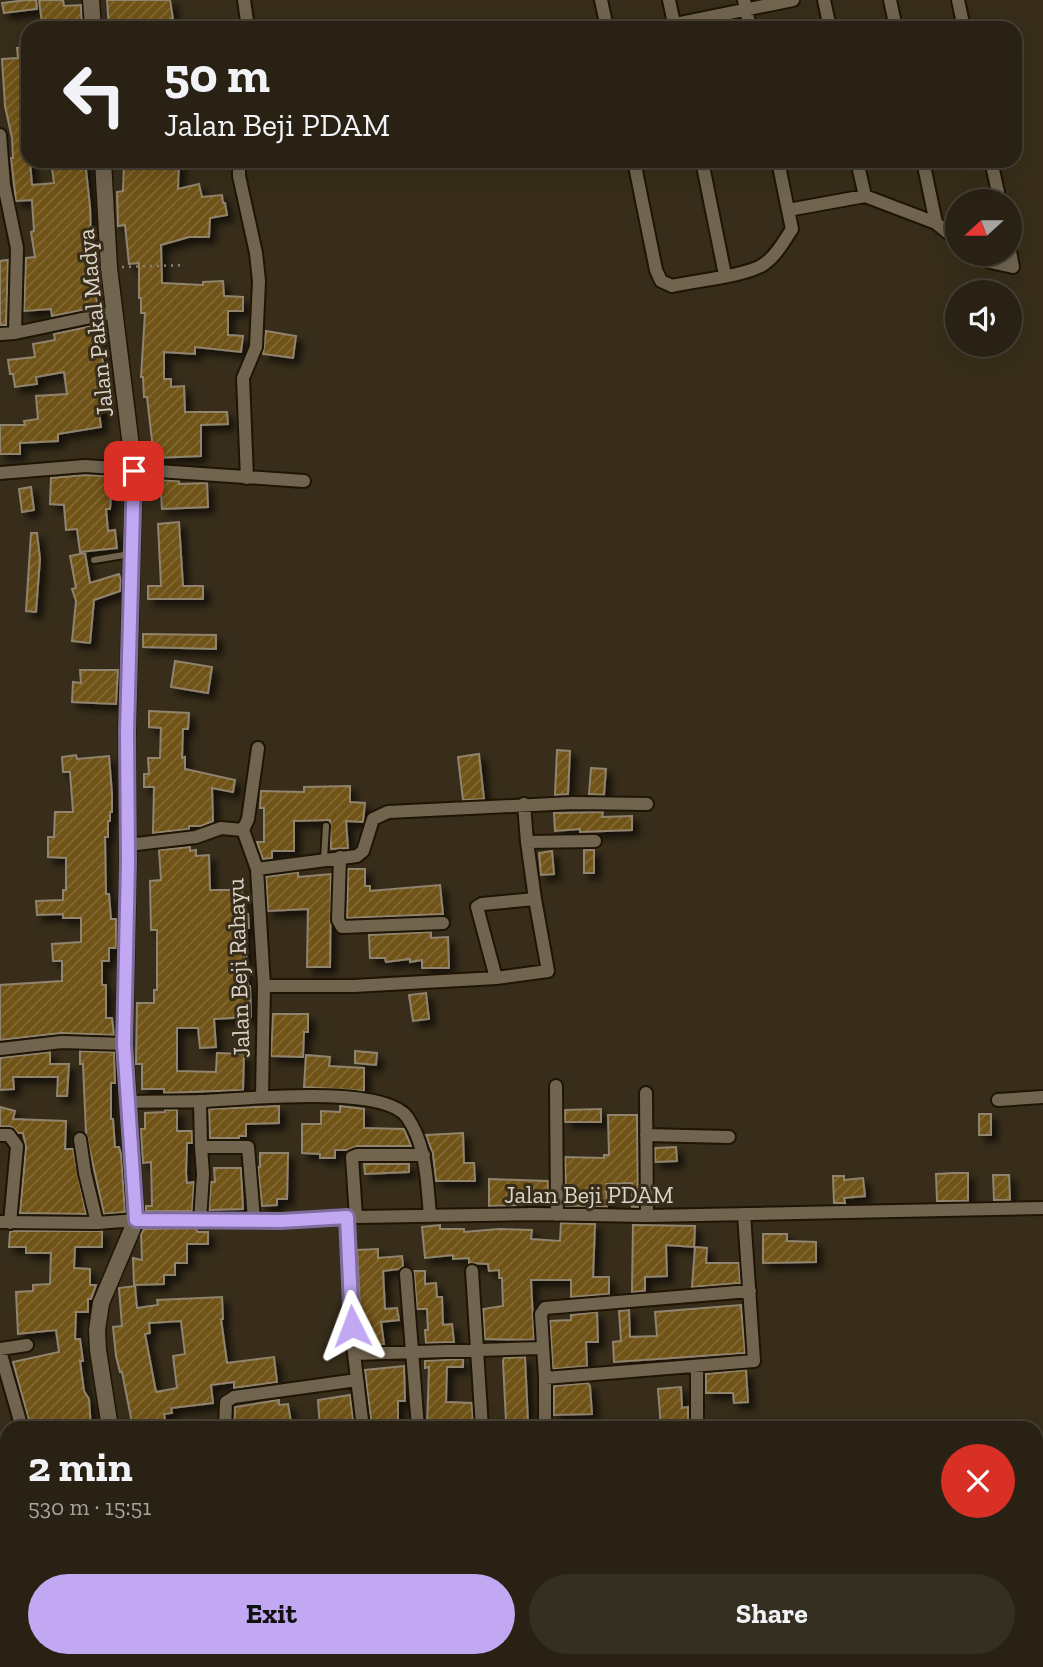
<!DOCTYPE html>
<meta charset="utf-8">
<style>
:root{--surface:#292214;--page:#352f22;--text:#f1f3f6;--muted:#a5a4a0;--line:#453f34;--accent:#c2a7f2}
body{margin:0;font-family:"Zilla Slab",serif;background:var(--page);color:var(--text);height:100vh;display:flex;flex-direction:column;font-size:26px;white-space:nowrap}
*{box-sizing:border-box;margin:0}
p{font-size:23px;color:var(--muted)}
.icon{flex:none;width:38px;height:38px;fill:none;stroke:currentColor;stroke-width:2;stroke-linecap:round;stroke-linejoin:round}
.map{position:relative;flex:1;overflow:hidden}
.details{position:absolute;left:0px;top:1421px;width:1043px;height:247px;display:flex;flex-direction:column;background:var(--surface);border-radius:21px 21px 0 0;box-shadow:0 7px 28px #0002,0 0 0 2px var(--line)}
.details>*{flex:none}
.guide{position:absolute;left:21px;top:21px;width:1001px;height:147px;border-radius:21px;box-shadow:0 7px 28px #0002,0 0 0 2px var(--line);background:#292214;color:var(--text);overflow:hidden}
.needle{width:46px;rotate:249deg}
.fabs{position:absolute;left:945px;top:189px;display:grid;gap:14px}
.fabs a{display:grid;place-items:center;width:77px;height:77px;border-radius:50%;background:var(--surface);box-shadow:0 7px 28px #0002,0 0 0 2px var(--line);font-size:35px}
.pin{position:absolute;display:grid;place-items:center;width:60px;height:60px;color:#fff;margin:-30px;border-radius:14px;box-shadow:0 4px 10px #0006}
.me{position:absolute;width:77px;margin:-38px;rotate:357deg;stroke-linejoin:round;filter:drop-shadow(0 0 5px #0008)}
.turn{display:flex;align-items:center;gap:24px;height:147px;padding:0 28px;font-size:32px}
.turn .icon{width:91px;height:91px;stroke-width:2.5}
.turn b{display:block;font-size:49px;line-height:60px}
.round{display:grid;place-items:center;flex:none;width:74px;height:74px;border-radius:37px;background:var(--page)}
.summary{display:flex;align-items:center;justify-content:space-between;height:119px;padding:0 28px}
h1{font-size:42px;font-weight:700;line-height:52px}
.button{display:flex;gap:14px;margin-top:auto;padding:14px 28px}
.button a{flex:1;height:80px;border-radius:42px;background:var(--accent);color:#111;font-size:28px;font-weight:700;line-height:80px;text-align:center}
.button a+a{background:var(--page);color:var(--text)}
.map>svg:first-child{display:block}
</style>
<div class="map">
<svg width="1043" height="1667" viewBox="0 0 1043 1667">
<defs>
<pattern id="building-hatch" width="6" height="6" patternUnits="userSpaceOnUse" patternTransform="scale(1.75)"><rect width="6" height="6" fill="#6f5217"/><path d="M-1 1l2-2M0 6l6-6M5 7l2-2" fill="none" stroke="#836a37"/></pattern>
<filter id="shadow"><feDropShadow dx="6" dy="6" stdDeviation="3.5" flood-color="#0009"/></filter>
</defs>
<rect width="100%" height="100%" fill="#372d1a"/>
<!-- building -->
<path fill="url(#building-hatch)" stroke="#90846e" stroke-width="2" fill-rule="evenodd" filter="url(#shadow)" d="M26,0H36L37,9L4,13L2,3Z
M39,0H63L64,6L81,5L82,28H48V23H42Z
M107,0H170L173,19L139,25V28H109Z
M28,47V161H30L32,185L54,183L51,161H85L90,206L92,267H90L98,307L52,316L51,309L24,311L26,258L35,257L31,232L34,231L32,200L16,201L11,158H13L12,138L5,106L2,59L18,58L17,48Z
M124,161L179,162L178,189L199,184L202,197L222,195L223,203H225L227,215L210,218L209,237H189L161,245L162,283L203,285V282L223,281L224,296L243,297V311H228V335L243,336L241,352L195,347V354L164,352V379H171V387L184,386L185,412H227L228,424L201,425V456L154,458L147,397H144L143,377H141L145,313H141V298H139V263L129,264L125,225L118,226L117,192L123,191Z
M8,260L6,325H0V261Z
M97,325L107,388H103L106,412L99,413L101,427L58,434V441L20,443V454H0V425H25L24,421L38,419L36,396L67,394L64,372L36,377L37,384L15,387L13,374H10L8,360L35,357L33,344L55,340L54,334Z
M266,331L296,336L293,358L263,354Z
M85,475L108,476V483L112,482L110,509H106L108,531L115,530L117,548L80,552L77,529L66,530L64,505L50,504L51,478Z
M160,480L179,481V484L207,483L208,507L162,509Z
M31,487L34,510L22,512L19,489Z
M179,522L183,586H203V599H148V586H161L158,524Z
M31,533H37L40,559L36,612L26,611Z
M85,553L90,583L119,574L121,580L120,591L94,600L90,643L72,641L76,601L72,589L76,588L70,556Z
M143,634L216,635V649L143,647Z
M175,661L212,667L208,693L171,687Z
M80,670H118L116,704L72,702L73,682L81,683Z
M149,711L189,713L188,729H183L182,758L185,757V769L235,780L233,792L212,788L213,821L201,826H189V829L153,833L154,787H144V774H149L148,758H160L161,728L149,727Z
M557,750L570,751L568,794L555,795Z
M479,754L484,799L463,800L458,757Z
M76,755L77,759L109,756L112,794V812H110V821H108V837H105L106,894H109L111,919H116V948H109V961H102V985H106V1018H112L114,1035L61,1033L0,1040V985L62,981V961H53L52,944L81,942V918H63V914L37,915L36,901L63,900V890H66V858L48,857V837H54L55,812H73L70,772H63L62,757Z
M591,768L606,769L604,795L589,794Z
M350,786V802L365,803L363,822L346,821L348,848L331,849L330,820L294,821V851H272V858L263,859L257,842H264V808H260L261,791L304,792V787Z
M603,812L602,817L632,816V830L580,832V829L555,831L554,813Z
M190,847V851L196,850V856L209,855L210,890H242L243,914H248L249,928H245L247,956L244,957L248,986H250L251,1017L214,1019L216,1047L200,1048L198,1028H177V1071L216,1072L217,1053L244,1054L243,1090L164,1093V1089H142V1064H136L137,1003H154V990H157V930H151L150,881L161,880L159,850Z
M584,850H594V873H584Z
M552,851L554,874L541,875L539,853Z
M348,869H365V886H370V891L440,885L443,914L347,918Z
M298,872V877L331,874L330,967H307L308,909L268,911L266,877Z
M431,932V938L448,937L449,968H422V960L410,962V959L386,962L385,958H370L369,935Z
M426,993L429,1019L413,1021L409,995Z
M273,1014H308V1032H304L303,1057L271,1056Z
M80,1051L114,1052L115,1083H111V1119H113L115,1147H119L121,1154L125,1212L104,1214L86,1133L83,1064H80Z
M355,1051L377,1053L376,1065L355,1063Z
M50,1052V1064H69L67,1096H57L58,1077H13L14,1089L0,1090V1058Z
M306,1055L330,1057L329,1066L364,1068V1091L304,1087Z
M279,1106V1123L246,1124V1136H239V1138H210L209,1109Z
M340,1106L364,1109V1128L404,1129L411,1146H357L347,1150H335V1158H320V1154L302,1153V1124H321V1111L340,1112Z
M0,1107L15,1111L13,1119L66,1121L65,1149H73L86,1214L20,1213L26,1147L23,1133H18L12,1127L0,1126Z
M601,1109V1122H565V1110Z
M165,1110H177V1131H192V1143H187L186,1173L187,1183L194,1182L192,1211H146V1206H152L151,1162L143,1163L141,1129H145V1113L165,1112Z
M979,1114H991V1135H979Z
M608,1115H637L638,1207H632V1183L606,1184L607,1207L566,1206L565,1157L604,1158V1155H609Z
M463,1133L464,1163H474L475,1181H436L433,1154L426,1135Z
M676,1147L677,1161L655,1162V1148Z
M260,1153H288L287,1199H277V1205L262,1206L258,1167H260Z
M364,1164H409V1172L365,1174Z
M214,1168H241L243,1209L209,1210L211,1182H215Z
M954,1173H968V1201H937L936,1174Z
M993,1175H1009L1010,1200H994Z
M833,1176H844V1180L863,1178L865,1196L844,1198L845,1203H834Z
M489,1179L548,1181V1202H524V1205L489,1206Z
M561,1223L595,1224L593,1277H609V1294L571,1297V1280H531L534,1340L485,1339L483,1309L503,1306L502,1278H499V1270L489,1271L488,1264L469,1263V1258L453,1259V1255L425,1258L422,1227L440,1225V1229H464V1232L499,1229L532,1230L531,1239L560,1241Z
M633,1225L695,1226L694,1247L666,1245L667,1276L645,1277V1291L632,1292Z
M195,1228L198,1232H208V1244H187V1263H175V1275H164V1284L134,1285L133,1258L142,1260L141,1234L144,1229Z
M14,1231H102V1247H75L74,1268L90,1269V1285H96L91,1299H88V1312H76L75,1339H80L83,1361H80L84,1391L89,1399L91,1428H65V1424L50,1428H31L13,1362L59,1352L56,1330L18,1334L16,1292L33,1291V1285L50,1284L51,1253H26V1247H9L10,1232Z
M763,1234H787V1241L816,1242V1262L763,1263Z
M695,1247L707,1248L706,1263H739L740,1283L692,1287Z
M378,1249V1258L402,1256L403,1266L399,1269L383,1271L385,1309L397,1308L399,1320L381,1322L384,1344L362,1345L357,1250Z
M414,1271H425V1284L436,1283L437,1297H442L443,1325L452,1324L454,1342L426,1343L425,1330H428L427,1309H417Z
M135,1286L137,1308L158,1305L157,1300L222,1297L223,1319H221L227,1363L274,1357L277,1382L234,1388V1382L211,1385L213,1403L171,1408L172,1413L164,1414L166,1426L133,1428L122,1372H120L116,1356L113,1327L122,1326L119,1288ZM181,1321L185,1354L173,1356L177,1388L156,1392L145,1334L150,1333L149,1323Z
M741,1305L745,1353L614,1362L613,1342L621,1341L619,1311L629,1310L630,1337L657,1336L655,1312Z
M597,1312L598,1342H586L587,1366L553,1369L550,1321L571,1320V1315Z
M525,1357L528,1422H506L503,1361L504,1358Z
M463,1359V1367H447L446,1402L472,1403L473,1427L427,1428L429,1367L425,1368V1361Z
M404,1366L405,1401H398V1428H372L365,1370Z
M746,1370L748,1402L734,1403L733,1393H706V1374Z
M588,1383L590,1386L592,1414L554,1415V1386Z
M681,1387L682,1408L688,1407V1428H661L658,1389Z
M350,1395L354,1428H320L318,1400Z
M279,1400V1405L288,1404L292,1428H234L235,1407Z"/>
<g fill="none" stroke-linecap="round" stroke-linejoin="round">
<defs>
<path id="service" d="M94,560L130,554
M324,859L326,826"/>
<path id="minor" d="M244,0L248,28
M601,0L607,28
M669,0L675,28
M744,0L750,28
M824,0L830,28
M890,0L896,28
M958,0L964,28
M656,28L793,0
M0,135L4,185L17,248L15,333
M239,161V176L256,253L259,281L256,347L243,378L247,478
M634,161L656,270L661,281L672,286C693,281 748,276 764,264C776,256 784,241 792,229L788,210L865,196L936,223L957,240
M702,161L725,275
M778,161L788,210
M857,161L865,196
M923,161L936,223
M991,161L1000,201
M975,254L990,262L1013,267L1010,251
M0,334L15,333L115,312
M0,473L85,466L304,481
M524,804L527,842L595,841
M243,830L248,819L258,748
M128,845L196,837L221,828L243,830L257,869L264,986L262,1097
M340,857L338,920L342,927L443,923
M257,869L357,856L363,851L373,819L388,812L573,803L647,804
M496,978L548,971L535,899
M264,986H354L496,978L477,907L482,904L535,899L527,842
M0,1049L62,1042L124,1044
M556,1086L557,1215
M646,1093L647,1216
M998,1100L1043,1097
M200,1101L201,1147
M127,1102C152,1101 178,1102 203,1101C243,1099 384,1084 407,1117C427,1146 427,1183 430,1216
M0,1135H9L17,1146L10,1223
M646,1135L729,1137
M80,1139L85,1173L97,1223
M347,1217L354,1354L363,1428
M356,1217L352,1157L357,1155H424
M200,1221L203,1174L201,1147H248L254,1219
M0,1222L97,1223L136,1220L254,1219L281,1221L356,1217L534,1214L647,1216L1043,1208
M472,1271L482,1428
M406,1274L418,1428
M0,1349L27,1345
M0,1351L22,1428
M354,1354L542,1348
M697,1367V1428
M545,1378L754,1361L744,1214
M225,1428L226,1402L234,1397L357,1380
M545,1428V1378L541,1314L545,1308L750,1291
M0,1594L7,1592
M48,1661L49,1667
M259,1661L260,1667
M357,1661L358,1667
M425,1661L426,1667
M494,1661V1667
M558,1661V1667"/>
<path id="tertiary" d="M91,0L93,28
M103,161L109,268L134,471L127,731L128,862L124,1044L136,1220L101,1303L97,1330L98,1350L110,1428
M150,1661L151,1667"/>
</defs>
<!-- service casing -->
<use href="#service" stroke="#1f1504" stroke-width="10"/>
<!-- minor casing -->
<use href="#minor" stroke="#1f1504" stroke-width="16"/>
<!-- tertiary casing -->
<use href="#tertiary" stroke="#1f1504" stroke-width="19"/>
<!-- path -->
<path stroke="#898172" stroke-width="2.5" stroke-dasharray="2 5" stroke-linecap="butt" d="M122,267L185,265"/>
<!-- service -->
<use href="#service" stroke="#716550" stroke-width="6"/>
<!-- minor -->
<use href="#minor" stroke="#716550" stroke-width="12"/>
<!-- tertiary -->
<use href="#tertiary" stroke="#716550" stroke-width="16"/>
</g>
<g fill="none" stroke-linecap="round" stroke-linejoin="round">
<defs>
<path id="route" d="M134,471L127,731L128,862L124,1044L136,1220L281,1221L347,1217L352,1326"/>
</defs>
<!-- route casing -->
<use href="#route" stroke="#7e6d9d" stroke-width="18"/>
<!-- route -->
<use href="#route" stroke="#c2a7f2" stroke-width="12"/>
</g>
<g text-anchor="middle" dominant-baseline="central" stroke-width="6" stroke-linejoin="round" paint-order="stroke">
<!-- street labels -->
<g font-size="24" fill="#dbd4c9" stroke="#372d1a">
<text transform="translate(95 323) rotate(-96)">Jalan Pakal Madya</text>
<text transform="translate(238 968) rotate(-92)">Jalan Beji Rahayu</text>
<text x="589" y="1194">Jalan Beji PDAM</text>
</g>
</g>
</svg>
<div class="fabs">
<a><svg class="needle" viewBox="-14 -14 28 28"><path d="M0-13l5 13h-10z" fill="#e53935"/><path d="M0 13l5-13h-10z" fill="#a5a4a0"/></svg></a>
<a><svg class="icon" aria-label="sound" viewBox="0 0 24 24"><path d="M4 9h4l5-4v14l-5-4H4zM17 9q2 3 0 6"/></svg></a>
</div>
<div class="pin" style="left:134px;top:471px;background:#d93025"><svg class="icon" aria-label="arrive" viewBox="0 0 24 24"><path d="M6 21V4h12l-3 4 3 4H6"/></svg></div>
<svg class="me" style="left:352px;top:1326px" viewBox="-20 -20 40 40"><path d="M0-17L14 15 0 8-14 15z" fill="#c2a7f2" stroke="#fff" stroke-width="4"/></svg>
<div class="guide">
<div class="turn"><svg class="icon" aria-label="left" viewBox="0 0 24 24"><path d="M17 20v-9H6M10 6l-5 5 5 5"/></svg><div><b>50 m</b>Jalan Beji PDAM</div></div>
</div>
<section class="details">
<div class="summary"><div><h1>2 min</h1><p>530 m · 15:51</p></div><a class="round" style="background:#d93025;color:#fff"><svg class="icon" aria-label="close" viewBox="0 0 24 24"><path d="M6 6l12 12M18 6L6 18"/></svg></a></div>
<div class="button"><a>Exit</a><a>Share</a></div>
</section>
</div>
